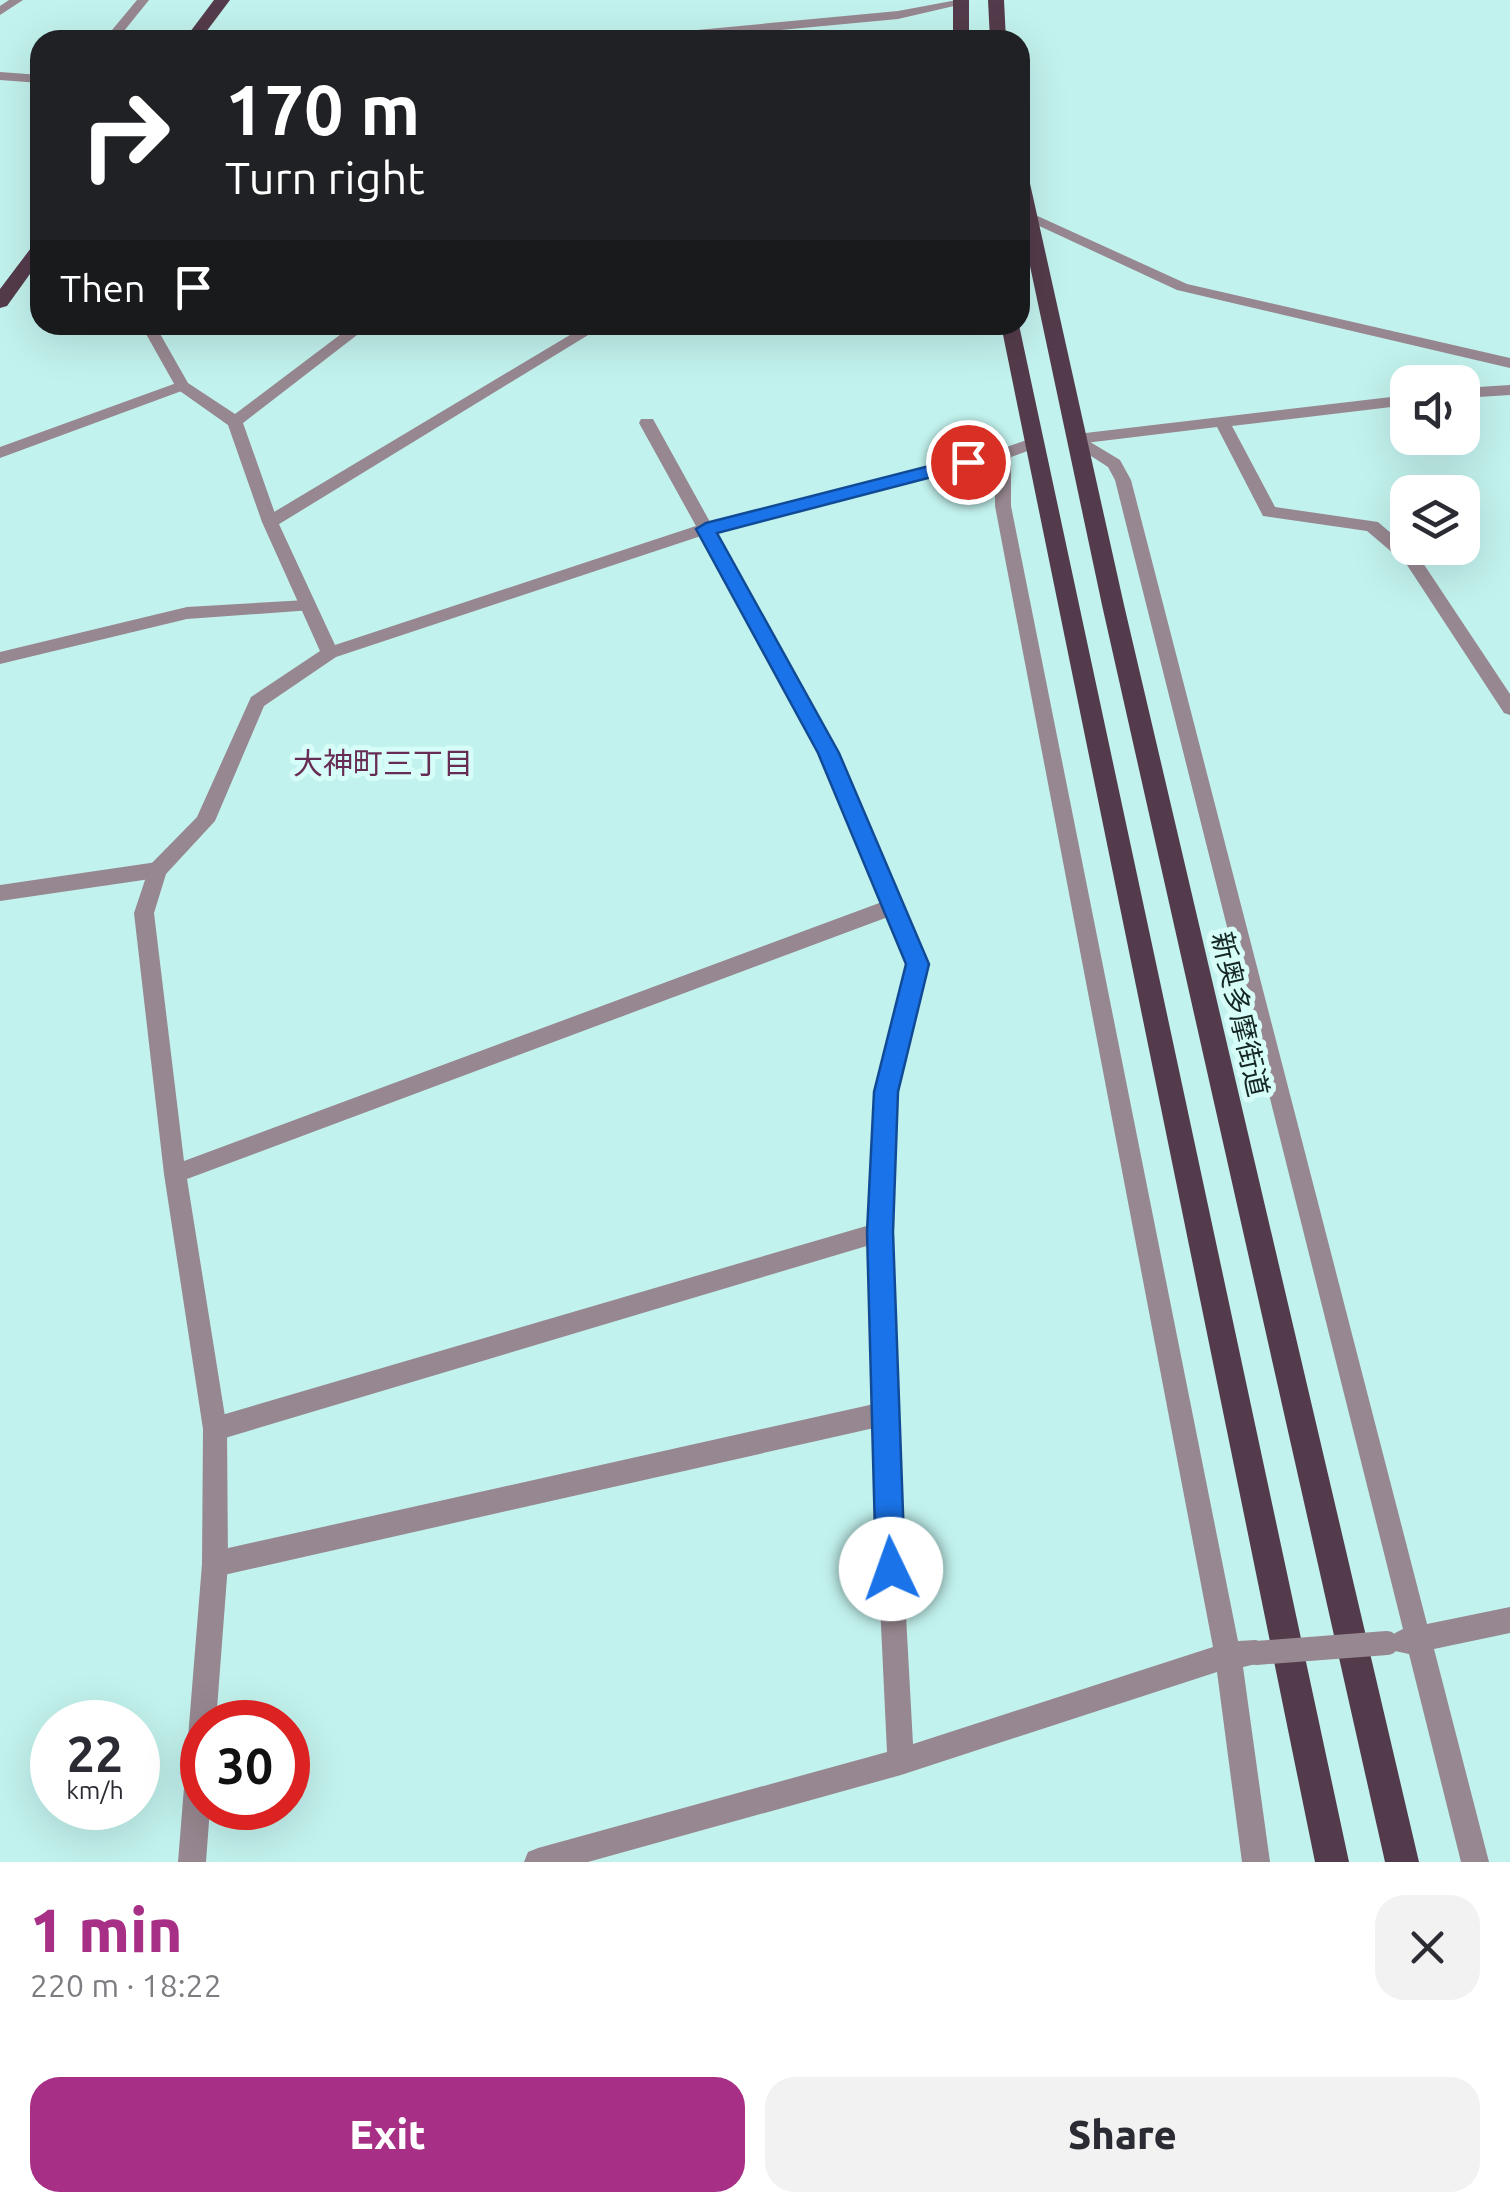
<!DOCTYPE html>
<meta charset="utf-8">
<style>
:root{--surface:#fff;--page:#f2f2f3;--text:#2b2b33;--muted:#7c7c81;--accent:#a72f85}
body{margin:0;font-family:Ubuntu,"Noto Sans JP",sans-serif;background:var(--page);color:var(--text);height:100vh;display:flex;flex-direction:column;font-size:38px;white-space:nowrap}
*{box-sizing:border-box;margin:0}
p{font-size:32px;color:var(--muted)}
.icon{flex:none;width:55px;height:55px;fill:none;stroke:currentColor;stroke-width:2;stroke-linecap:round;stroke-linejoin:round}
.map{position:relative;height:1862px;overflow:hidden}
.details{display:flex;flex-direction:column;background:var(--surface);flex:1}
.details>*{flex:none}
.guide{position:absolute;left:30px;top:30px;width:1000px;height:305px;border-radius:30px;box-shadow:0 10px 40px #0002;background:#202124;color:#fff;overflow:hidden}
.buttons{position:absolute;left:1390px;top:365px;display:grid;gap:20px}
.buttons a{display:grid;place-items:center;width:90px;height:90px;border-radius:20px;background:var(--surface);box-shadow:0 10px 40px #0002;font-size:50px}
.speed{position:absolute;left:30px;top:1700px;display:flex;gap:20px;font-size:50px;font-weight:700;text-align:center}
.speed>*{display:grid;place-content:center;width:130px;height:130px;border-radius:50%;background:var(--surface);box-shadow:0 10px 40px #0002;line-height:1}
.speed small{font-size:25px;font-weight:400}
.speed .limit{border:15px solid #d22;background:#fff;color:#111}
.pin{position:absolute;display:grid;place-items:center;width:85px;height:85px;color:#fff;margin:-42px;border:5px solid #fff;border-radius:50%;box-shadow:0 2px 10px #0007}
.me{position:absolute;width:110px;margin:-55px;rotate:357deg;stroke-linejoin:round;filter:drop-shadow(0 0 8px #0008)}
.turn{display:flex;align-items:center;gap:35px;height:210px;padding:0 30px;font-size:45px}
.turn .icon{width:130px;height:130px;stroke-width:2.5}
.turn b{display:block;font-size:70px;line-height:85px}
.then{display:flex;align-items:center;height:95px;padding:0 30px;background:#0003;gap:20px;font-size:38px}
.round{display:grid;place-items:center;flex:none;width:105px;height:105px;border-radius:30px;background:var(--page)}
.headline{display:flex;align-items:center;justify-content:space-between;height:170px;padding:0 30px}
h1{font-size:60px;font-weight:800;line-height:75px;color:var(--accent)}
.primary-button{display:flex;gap:20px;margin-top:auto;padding:20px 30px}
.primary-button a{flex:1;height:115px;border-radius:30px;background:var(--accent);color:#fff;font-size:40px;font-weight:800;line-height:115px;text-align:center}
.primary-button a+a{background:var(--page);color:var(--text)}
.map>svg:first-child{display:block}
</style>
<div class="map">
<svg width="1510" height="1862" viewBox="0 0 1510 1862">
<rect width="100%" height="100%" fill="#c2f2ed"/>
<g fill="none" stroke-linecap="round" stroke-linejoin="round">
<!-- service -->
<path fill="#978790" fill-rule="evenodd" d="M137,0H149L124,31L122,40H110L112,30Z
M957,0L967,3L898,19L673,40H627L633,36L898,11Z
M576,325H595L598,329L276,526H264V518L580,329Z
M182,381L187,383V389L0,458V447Z
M1510,385V395L1462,398V388Z
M1408,395V405L1232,426L1275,507L1378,522L1419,557L1510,694V715L1504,713L1407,565L1367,531L1263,516L1217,427L1077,444L1069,439L1077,434Z
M306,600L315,606L312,610L187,619L0,664V652L187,607Z
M157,862L167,870L157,878L0,901V885Z
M880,1222L888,1225L891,1232L888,1239L880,1242L215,1441L206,1437L203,1429L206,1421L215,1417Z
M883,1402L892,1406L895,1414L892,1422L883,1426L215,1577L206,1573L202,1564L206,1555L215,1551Z"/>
<!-- minor -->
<path fill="#978790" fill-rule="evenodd" d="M9,0H23L0,15V6Z
M317,36H468L474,40H311Z
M0,72L40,75V83L0,80Z
M1020,208L1187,284L1510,358V368L1177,290L1020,217Z
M141,325H155L188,383L235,414L353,325H370L243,423L278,522L335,645L696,526L639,423L641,419H653L710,522L998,450L1035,437L1041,438V446L1011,457V506L1238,1641L1256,1640L1265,1644L1269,1653L1265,1662L1243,1667L1270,1862H1242L1217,1672L901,1775L588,1862H524L528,1852L538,1848L887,1752L871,1414L869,1232L875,1092L908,965L888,917L187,1179L227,1429L228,1564L216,1722H202V1808H210L206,1862H178L202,1564L203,1429L164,1174L134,913L150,865L197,817L251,697L320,651L262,522L228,425L177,389ZM995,461V506L1213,1647L913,1744L895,1414L891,1232L897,1092L928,965L838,753L716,532ZM701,536L820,753L882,902L184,1161L154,913L166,874L215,821L264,706L336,657Z
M1077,434L1120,460L1131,480L1427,1624L1510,1607V1633L1434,1649L1489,1862H1461L1409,1654L1395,1651L1391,1642L1395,1633L1403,1629L1115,480L1108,467L1071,443L1069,439Z"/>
<!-- primary -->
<path fill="#543b4b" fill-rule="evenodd" d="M214,0H230L200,40H184Z
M953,0H969V40H953Z
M988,0H1004L1006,40H990Z
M1020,174L1029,179L1124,605L1419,1862H1385L1102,605L1020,219Z
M40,243V260L7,306L0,308V289L34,244Z
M1001,325H1019L1349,1862H1315Z"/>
<!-- minor-bridge -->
<path stroke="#978790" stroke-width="24" d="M1256,1653L1387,1643"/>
</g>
<!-- route -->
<path fill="#1a73e8" stroke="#114b97" stroke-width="2.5" d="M968,456L974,458V466L717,533L839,753L929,964L898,1092L893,1232L905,1569L901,1579L891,1583L881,1579L876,1569L867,1232L874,1092L906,964L818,753L696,529L706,523Z"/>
<g text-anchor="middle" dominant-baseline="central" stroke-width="10" stroke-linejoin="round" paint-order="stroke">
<!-- street labels -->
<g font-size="28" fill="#142725" stroke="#d7fdf9">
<text transform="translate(1241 1014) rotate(77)">新奥多摩街道</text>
</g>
<!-- neighbourhood labels -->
<g font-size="30" fill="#672c54" stroke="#d7fdf9">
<text x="383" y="763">大神町三丁目</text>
</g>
</g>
</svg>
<div class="buttons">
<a><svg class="icon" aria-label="sound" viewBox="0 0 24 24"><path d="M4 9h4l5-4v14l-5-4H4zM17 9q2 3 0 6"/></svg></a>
<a><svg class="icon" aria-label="layers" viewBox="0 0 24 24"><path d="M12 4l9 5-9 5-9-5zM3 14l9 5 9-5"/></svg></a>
</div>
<div class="speed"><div>22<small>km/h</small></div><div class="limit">30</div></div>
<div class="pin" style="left:968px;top:462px;background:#d93025"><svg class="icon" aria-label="arrive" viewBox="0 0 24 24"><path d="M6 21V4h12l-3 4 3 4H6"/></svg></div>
<svg class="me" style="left:891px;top:1569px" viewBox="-20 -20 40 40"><circle r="19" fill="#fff"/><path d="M0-13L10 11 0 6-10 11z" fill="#1a73e8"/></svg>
<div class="guide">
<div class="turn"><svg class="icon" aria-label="right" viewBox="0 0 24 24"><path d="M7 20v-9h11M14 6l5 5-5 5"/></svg><div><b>170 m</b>Turn right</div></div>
<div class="then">Then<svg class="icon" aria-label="arrive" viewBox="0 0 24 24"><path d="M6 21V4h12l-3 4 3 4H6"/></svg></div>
</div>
</div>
<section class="details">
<div class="headline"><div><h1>1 min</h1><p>220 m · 18:22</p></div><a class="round"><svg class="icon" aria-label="close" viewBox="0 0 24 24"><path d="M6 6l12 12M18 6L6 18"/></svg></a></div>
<div class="primary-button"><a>Exit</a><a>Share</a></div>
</section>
